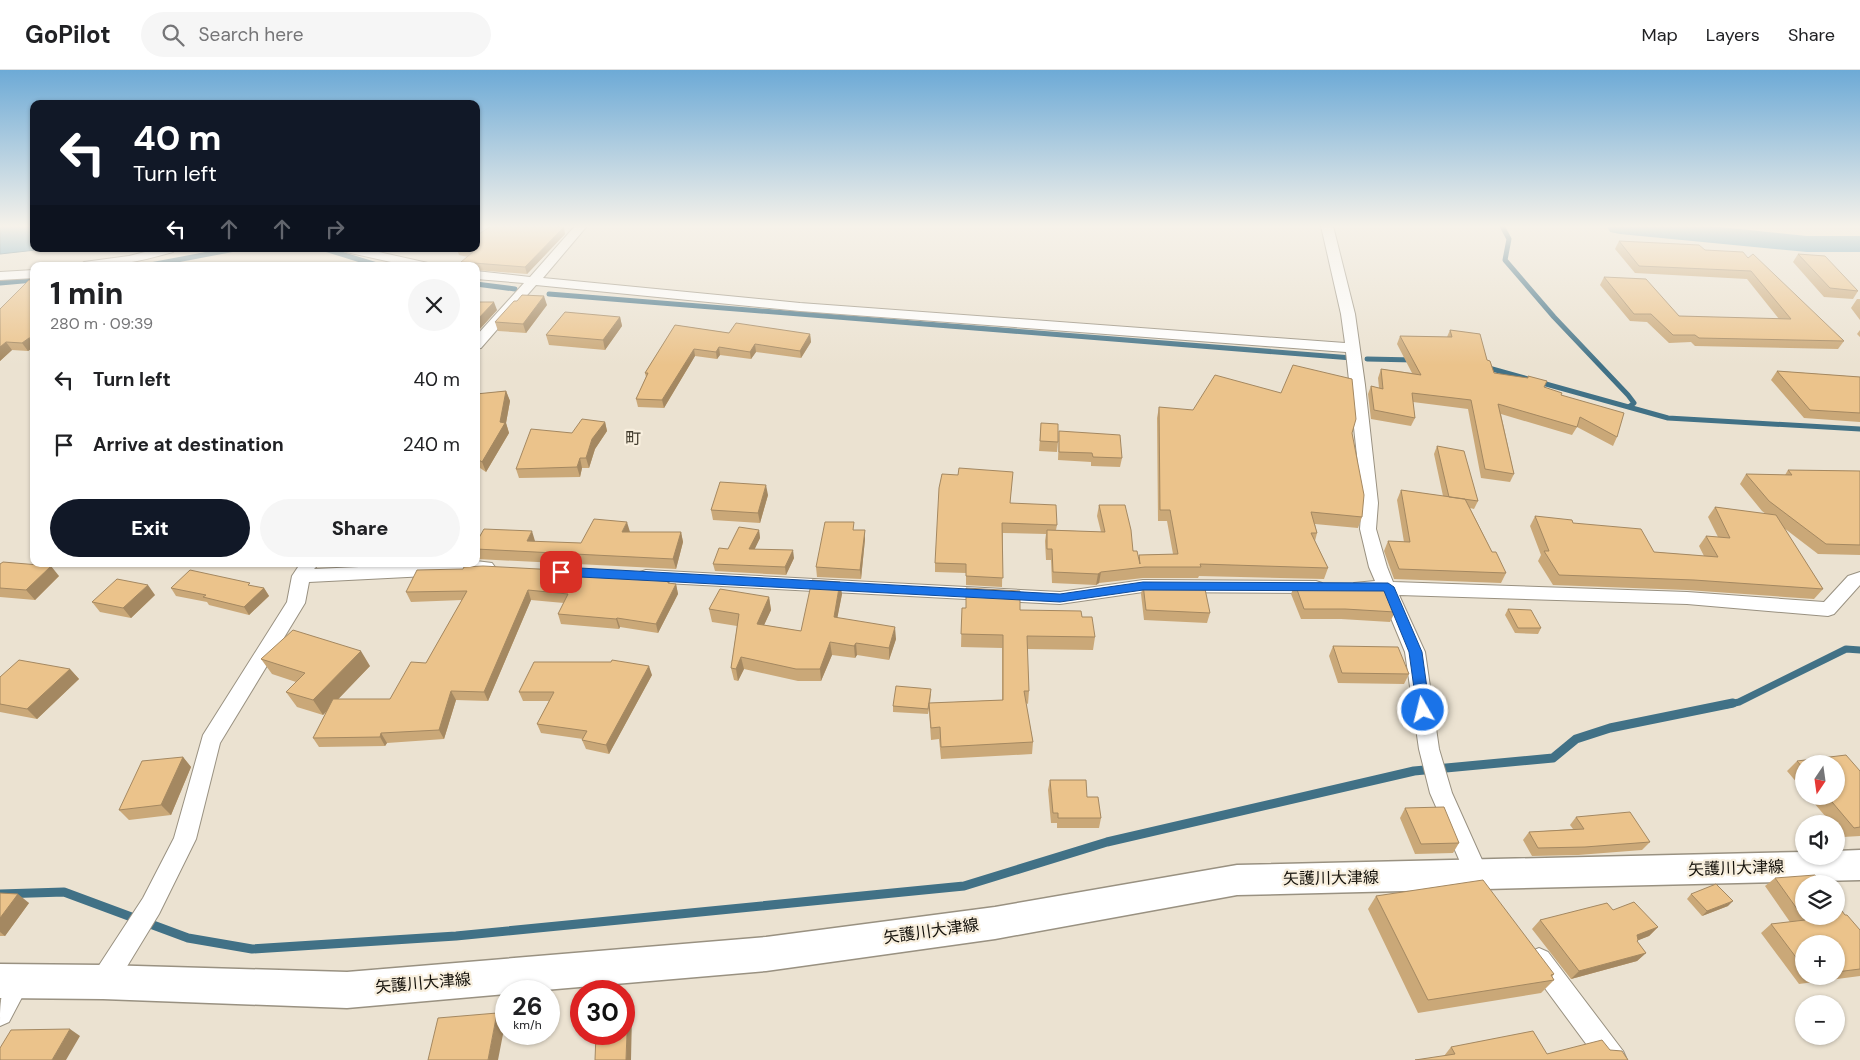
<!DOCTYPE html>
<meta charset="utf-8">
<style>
:root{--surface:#fff;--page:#f6f6f6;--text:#202124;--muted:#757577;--line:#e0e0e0;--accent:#111827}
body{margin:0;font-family:"DM Sans","Noto Sans JP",sans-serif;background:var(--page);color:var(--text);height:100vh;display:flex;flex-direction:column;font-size:19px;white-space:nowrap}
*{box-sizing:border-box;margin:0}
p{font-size:16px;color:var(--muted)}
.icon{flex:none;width:28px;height:28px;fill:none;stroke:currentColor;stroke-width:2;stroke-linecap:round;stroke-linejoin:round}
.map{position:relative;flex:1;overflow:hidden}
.panel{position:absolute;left:30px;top:192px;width:450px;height:305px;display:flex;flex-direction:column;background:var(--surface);border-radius:10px;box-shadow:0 1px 4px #0004}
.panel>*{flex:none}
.top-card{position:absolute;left:30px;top:30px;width:450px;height:152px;border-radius:10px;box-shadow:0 1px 4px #0004;background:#111827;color:#fff;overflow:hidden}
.needle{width:32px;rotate:193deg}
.controls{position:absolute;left:1795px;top:685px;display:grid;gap:10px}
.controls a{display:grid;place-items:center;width:50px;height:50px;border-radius:50%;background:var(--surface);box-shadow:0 1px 4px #0004;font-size:25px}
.speed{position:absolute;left:495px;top:910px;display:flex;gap:10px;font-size:25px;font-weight:700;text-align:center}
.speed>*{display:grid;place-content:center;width:65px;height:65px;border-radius:50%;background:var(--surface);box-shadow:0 1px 4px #0004;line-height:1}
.speed small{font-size:12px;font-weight:400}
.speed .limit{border:8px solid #d22;background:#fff;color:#111}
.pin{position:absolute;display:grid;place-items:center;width:42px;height:42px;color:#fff;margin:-21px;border-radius:10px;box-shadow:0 2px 8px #0006}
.me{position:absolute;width:55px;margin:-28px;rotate:352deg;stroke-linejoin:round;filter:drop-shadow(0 0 4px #0008)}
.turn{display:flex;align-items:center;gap:18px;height:105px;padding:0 20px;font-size:22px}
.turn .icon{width:65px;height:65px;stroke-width:2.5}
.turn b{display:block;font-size:35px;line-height:42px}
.lanes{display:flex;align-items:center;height:48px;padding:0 20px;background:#0003;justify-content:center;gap:25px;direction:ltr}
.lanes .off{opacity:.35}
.round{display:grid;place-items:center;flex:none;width:52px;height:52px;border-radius:26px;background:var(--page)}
.headline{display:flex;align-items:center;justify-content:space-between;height:85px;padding:0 20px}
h1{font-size:30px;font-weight:800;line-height:38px}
.button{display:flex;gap:10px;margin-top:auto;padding:10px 20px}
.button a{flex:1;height:58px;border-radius:30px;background:var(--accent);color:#fff;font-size:20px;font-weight:800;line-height:58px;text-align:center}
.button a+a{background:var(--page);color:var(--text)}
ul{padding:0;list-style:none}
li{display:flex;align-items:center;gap:15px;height:65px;padding:0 20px}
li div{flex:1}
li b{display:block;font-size:19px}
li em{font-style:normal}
header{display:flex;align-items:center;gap:30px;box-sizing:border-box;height:70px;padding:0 25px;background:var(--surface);border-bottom:1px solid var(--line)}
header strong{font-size:24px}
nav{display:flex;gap:28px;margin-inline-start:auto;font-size:18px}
.search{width:350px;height:45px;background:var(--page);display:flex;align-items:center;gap:12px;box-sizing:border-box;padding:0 18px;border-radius:28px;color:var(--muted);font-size:19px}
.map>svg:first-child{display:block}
</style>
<header>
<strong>GoPilot</strong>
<div class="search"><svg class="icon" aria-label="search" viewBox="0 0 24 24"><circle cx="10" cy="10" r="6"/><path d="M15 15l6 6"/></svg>Search here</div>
<nav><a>Map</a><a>Layers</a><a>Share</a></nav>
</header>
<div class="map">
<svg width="1860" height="990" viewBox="0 0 1860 990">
<rect width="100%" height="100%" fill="#ebe2d1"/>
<!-- water -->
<path fill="#559abb" stroke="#417186" d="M0,156H34V179H45L0,184Z"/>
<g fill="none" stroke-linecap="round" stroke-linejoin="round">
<!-- stream-far2 -->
<path stroke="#417186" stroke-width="5" d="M1502,156L1509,169L1505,190L1554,247L1628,325L1634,333L1629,337
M325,179L380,196
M145,196L235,179
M0,213L34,210
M476,214L515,219
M549,224L1352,288
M1367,289L1415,290
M1485,297L1668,348L1860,359"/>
<!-- stream-far1 -->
<path stroke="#417186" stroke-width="7" d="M1726,635L1739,632L1846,579L1860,580"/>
<!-- stream -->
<path stroke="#417186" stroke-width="9" d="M0,824L64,822L188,868L252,879L456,866L964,816L1107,772L1414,701L1553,688L1576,669L1610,658L1733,633"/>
<!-- river -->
<path fill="#559abb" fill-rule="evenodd" d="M1607,156H1710L1807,166H1860V182H1807L1620,164L1610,162Z"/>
<defs>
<path id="minor" d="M575,156H587L543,208L800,233L1345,273L1341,244L1321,156H1333L1355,244L1365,315L1378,433L1376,459L1387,497L1393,512L1687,522L1824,532L1848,506L1860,502V515L1834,544L1828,546L1687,534L1399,525L1425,582L1439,679L1452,723L1491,810L1487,817L1479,821L1471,817L1430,723L1419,679L1405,582L1381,524L1354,521L1351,517L1354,513L1375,511L1369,497L1360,459L1362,433L1346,282L800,241L536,215L481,278L476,279V266L524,213L476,209V201L530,207Z
M157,179H175L173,182C141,191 111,198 78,196L84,192L129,186Z
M344,179H365L428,193L430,196H409L346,182Z
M34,200V208L0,210V202Z
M476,491L492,493L495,497L492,501L486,503L309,512L305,533L220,673L196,769L159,844L112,921L103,924L94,921L91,912L94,903L143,828L174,768L203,665L287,532L292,506L300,494H314L316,497L314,499L427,494H476Z
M646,500L1060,522L1143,510L1316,511L1322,513L1325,517L1322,521L1316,523L1143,522L1060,534L646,512L640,510L637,506L640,502Z
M1539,878L1548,882L1623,981L1627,990H1598L1530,898L1527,890L1530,882Z
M18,900L27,903L30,912L9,952L0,956C0,935 0,909 18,900Z"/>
<path id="secondary" d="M1860,780V810L1237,825L995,869L766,901L533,921H506V924L347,938L103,929L0,928V894L103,895L347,902L766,867L995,837L1237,795L1804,782V786H1836V781Z"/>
</defs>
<!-- minor casing -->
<use href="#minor" stroke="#999181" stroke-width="2"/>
<!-- secondary casing -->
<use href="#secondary" stroke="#999181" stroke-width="3"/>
<!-- minor -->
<use href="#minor" fill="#fff" fill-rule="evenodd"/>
<!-- secondary -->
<use href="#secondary" fill="#fff" fill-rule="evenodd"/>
</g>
<!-- wall -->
<path fill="#caa878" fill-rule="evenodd" d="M565,164L527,204L476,200V196H463L461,192L468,187L459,185L457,179Z
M1619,171L1705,180L1748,188L1844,271L1838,279L1695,276L1691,272L1669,273L1647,252L1630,251L1600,215L1604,207L1679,246L1779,249L1747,209L1635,203L1615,179Z
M1798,184L1858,221L1853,229L1824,227L1793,192Z
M34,210V277L28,281L12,280L0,291V239Z
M1857,229H1860V250L1851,238Z
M476,232L497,240L479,260H476Z
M547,235L526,263L498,261L495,252Z
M620,247L622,256L605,280L549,275L546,265Z
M675,255L729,263L810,264L811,272L801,288L756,282L751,289L720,285L717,289L695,286L664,338L638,337L636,329L646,307L645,303Z
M1450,260L1487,290L1494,303L1544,317L1561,325L1617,367L1613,376L1577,357L1572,365L1501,344L1514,404L1510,412L1481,408L1468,339L1413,332L1415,348L1411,356L1371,349L1368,324L1371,316L1379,318L1378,308L1381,299L1412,303L1397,274L1400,266L1447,267Z
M1860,260V267L1857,264Z
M1777,301L1860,307V352L1804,348L1771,310Z
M506,321L510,331L506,353L509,363L486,402L480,398L476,402V324Z
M1159,337L1352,363L1362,447L1358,458L1315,454L1317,463L1315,471L1328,498L1324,509L1199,506L1198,508H1143L1099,513L1096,515L1052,513L1051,490H1046L1045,471L1046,464L1003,463L1002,517L966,515V503L935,502V493L1012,411L1010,433L1057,455L1056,460L1101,462L1097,446L1099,435L1139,488V485L1173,484L1167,451H1158L1157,348Z
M605,352L607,361L595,379L589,398H582L580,407L519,408L516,399L572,363Z
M1041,353L1058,372L1057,382L1039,381Z
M1059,361L1122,388L1120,397L1091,396V392L1058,390Z
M1437,376L1478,431L1474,439L1470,438L1492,482L1506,503L1501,513L1394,509L1384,481L1388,471L1404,472L1397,430L1401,420L1443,426L1434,384Z
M1788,400L1860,401V485L1818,484L1784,458L1823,519L1814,529L1687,520L1553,515L1538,491L1541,485L1530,456L1535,446L1573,453L1654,482L1704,486L1699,476L1706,466L1718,467L1708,447L1715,437L1766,444L1762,441L1740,414L1746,404L1785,405Z
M768,425L760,453L713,450L711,440Z
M759,460L760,468L754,479L794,488L786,505L715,501L713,494L728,479Z
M855,460L865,469L861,509L817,507L816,497Z
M629,462H681L683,472L676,499L477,489L476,487V473L535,471V472L581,473Z
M0,494L59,506L35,530L0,527Z
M668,506L670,514H676L678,524L658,563L620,557L619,559L561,554L558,544L564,533L531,530L488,631L456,630L444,669L387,673L385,676L319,677L313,668L327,641L323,645L297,637L286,622L296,612L272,604L261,589L370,596L338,629H390L426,593L462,530L411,532L406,522Z
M1143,514L1210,543L1207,553L1144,550L1141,524Z
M1295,514L1395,542L1390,552L1341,549H1301L1291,524Z
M251,516L264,518L269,526L249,545L209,535L207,532L176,526L171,518Z
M842,524L837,548L896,569L889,590L857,585L855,588L832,585L821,611H798L744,599L738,611L734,610L731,598L737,556L712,552L709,539L769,527L771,540L764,555L801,561Z
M155,525L131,548L100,542L92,532Z
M962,538L1020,540L1082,547L1095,567L1093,580L1027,579L1029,621L1028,634L1026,633L1033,672L1032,684L941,689L939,669L931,670L929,640L928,644L893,642V636L931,624L930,633L1002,630V578L961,577Z
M1508,539L1541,558L1538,564L1515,563L1505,545Z
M1333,576L1409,604L1404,614L1338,613L1329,586Z
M70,599L79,609L37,649L0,642V607Z
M652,605L609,684L586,679L582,670L583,669L541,663L537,654L549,631H523L519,622Z
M183,687L191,697L171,745L129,750L119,740Z
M1797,691L1860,701V766L1843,767L1836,759V754H1832L1808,726H1836L1804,694V721L1787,701Z
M1050,710L1087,727L1101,748L1099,758H1057V753H1051L1048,720Z
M1405,738L1459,773L1453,783L1415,784L1400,748Z
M1576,747L1650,772L1642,780L1578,785L1532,786L1523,770L1529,762L1573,759L1570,755Z
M1775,808L1845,845L1860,860V906L1799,914L1761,863L1771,854L1790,852L1765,816ZM1804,874H1836V906H1804Z
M0,823L29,833L5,866H0Z
M1691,824L1728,836L1702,846L1687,829Z
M1376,826L1554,904L1552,907L1554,910L1541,923L1418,943L1368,839Z
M1613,840L1658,857L1649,866L1638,870L1637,872L1646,883L1637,891L1571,909L1532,859L1540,850Z
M1451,977L1547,984L1610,980L1628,990L1444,986Z"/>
<!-- shaded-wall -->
<path fill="#a48861" d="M564,157L565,164L527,204L525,197Z
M544,226L547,235L526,263L523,254Z
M494,232L497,240L479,260L476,251Z
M620,247L622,256L605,280L603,270Z
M810,264L811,272L801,288L800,281Z
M29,268L34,274V277L28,281L22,273Z
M6,272L12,280L0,291V277Z
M755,274L756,282L751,289L750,282Z
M719,277L720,285L717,289L716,282Z
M694,279L695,286L664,338L662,330Z
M506,321L510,331L506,353L509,363L486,402L482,392L500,352Z
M605,352L607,361L595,379L589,398L586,388L592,369Z
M476,388L480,398L476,402Z
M580,388L582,398L580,407L577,397Z
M766,415L768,425L760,453L758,443Z
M627,452L630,462H622Z
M759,460L760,468L751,487L749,479Z
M865,460V469L861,509L860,500Z
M532,461L535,471L530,481L527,471Z
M681,462L683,472L676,499L673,489Z
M793,480L794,488L786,505L785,497Z
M51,496L59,506L35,530L26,520Z
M1101,502L1099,513L1096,515L1098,504Z
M840,512L842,524L835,560L834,547Z
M676,514L678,524L658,563L656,554Z
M148,515L155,525L131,548L123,538Z
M264,518L269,526L249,545L244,537Z
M528,520L531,530L488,631L484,622Z
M769,527L771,540L759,566L757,554Z
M617,548L620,557L619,559L616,549Z
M895,557L896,569L889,590V578Z
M830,572L832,585L821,611L820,599Z
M856,573L857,585L855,588L854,576Z
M361,581L370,596L323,645L313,630Z
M741,587L744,599L738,611L736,599Z
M649,596L652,605L609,684L606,675Z
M70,599L79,609L37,649L27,639Z
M451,621L456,630L444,669L439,660Z
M381,663L387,673L385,676L380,667Z
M183,687L191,697L171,745L161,735Z
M18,824L29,833L5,866L0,862V848Z
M1733,831L1728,836L1702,846L1707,841Z
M1658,857L1649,866L1629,874L1637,865Z
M1646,883L1637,891L1571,909L1579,901Z
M628,936L632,944L631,990H626Z
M497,943L505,954L498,990H488Z
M70,959L80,966L66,990H52Z"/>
<!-- building -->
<path fill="#ebc38b" stroke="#a48861" d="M491,156H555L564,157L525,197L461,192L473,182L459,179H476V166Z
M1619,171L1699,175L1705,180L1743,182L1748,188L1753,184L1844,271L1699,268L1695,265H1673L1651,244H1634L1604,207L1646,209L1679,246L1791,249L1751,201L1639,196Z
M1798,184L1825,186L1858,221L1830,218Z
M29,210H34V268H29L22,273L6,272L0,277V239Z
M522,225L544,226L523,254L495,252L514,231H517Z
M476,232H494L476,251Z
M565,242L620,247L603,270L546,265Z
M736,253L810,264L800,281L755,274L750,282L719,277L716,282L694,279L662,330L636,329L648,303H645L675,255L729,263Z
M1450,260L1480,264L1487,290L1490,291L1494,303L1528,308V306L1547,311L1544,317L1562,323L1561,325L1624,343L1617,367L1580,347L1577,357L1498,334L1514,404L1485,399L1471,330L1412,323L1415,348L1374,340L1371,316L1383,319L1381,299L1421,305L1400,266L1452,267Z
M1293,295L1352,309L1356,349L1352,363L1364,425L1362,447L1311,442L1317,463H1311L1328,498L1200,494L1201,497H1145L1101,502L1098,504L1053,502L1052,479H1047V460L1105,462L1099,435H1125L1131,460L1133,481H1137L1140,494L1139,485L1178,484L1170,440H1160L1159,337L1193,340L1215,305L1281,323Z
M1777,301L1860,307V343L1810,340Z
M506,321L500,352L505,353L482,392L476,388V324Z
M582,349L605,352L592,369L586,388H580L577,397L516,399L531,359L572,363Z
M1041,353L1058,354V372L1040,371Z
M1059,361L1120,365L1122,388L1093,387L1092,383L1059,382Z
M1437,376L1464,381L1478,431L1449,427Z
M959,398L1013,402L1010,433L1056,435L1057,455L1002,453L1003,508L966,506V494L935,493L939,418L942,404L958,405Z
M1788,400L1860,401V475L1826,474L1769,431L1746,404L1792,405Z
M720,412L766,415L758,443L711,440Z
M1401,420L1465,429L1492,482H1496L1506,503L1399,499L1388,471L1410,472Z
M1715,437L1776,445L1823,519L1694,510L1559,505L1544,481H1549L1535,446L1572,450L1573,453L1641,459L1654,482L1718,487L1706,466L1730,468Z
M594,449L627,452L622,462H681L673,489L476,479V473L484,459L532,461L527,471L581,473Z
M825,452H854L853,460H865L860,500L816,497Z
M739,457L759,460L749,479L793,480L785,497L713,494L719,478L728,479Z
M3,492L51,496L26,520L0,518V494Z
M483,496L668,506V513L676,514L656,554L617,548L616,549L558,544L568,524L528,520L484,622L451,621L439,660L381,663L380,667L313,668L333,629H390L411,592L426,593L467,521L406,522L417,500L463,499L464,497Z
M190,500L250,513L248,515L264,518L244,537L203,527L206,525L171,518Z
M117,509L148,515L123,538L92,532Z
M812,510L840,512L834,547L895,557L889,578L856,573L854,576L830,572L820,599H796L741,587L736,599L731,598L739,544L709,539L720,519L769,527L757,554L801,561Z
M1143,514H1204L1210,543L1146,540Z
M1295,514L1383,515L1395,542L1345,539H1304Z
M966,518L1020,521V540L1081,541L1082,547H1092L1095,567L1027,566L1029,621H1024L1033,672L941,677L940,657L931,658L929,633L1003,630V565L961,564L962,538H966Z
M1508,539L1531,540L1541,558H1518Z
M293,560L361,581L313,630L286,622L305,603L261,589Z
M1333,576L1398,577L1409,604L1342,603Z
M19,590L70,599L27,639L0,634V607Z
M612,590L649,596L606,675L582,670L587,661L537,654L554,622H519L534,592H611Z
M896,616L931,619L928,639L893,636Z
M1846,685L1860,701V757L1854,758L1827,726H1836V694H1804V699L1797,691Z
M183,687L161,735L119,740L142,691Z
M1050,710H1086L1087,727H1098L1101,748H1058V743H1053Z
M1444,737L1459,773L1421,774L1405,738Z
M1630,742L1650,772L1585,777L1538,778L1529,762L1584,759L1576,747Z
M1815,805L1822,814H1804V846H1836V833L1845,845H1847L1860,860V899L1836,902V874H1804V898L1771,854L1805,850L1775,808Z
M1483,810L1554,904L1551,905L1554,910L1428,930L1376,826Z
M1716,814L1733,831L1707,841L1691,824Z
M0,823L18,824L0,848Z
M1634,832L1658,857L1637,865L1638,870L1637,871L1646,883L1579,901L1540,850L1607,833L1613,840Z
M624,936H628L626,990H595L596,964H624Z
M497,943L488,990H428L438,948Z
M70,959L52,990H0V978L11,960Z
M1533,961L1547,984L1602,970L1610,980L1622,981L1628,990H1415L1455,984L1451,977Z"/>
<!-- sky -->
<linearGradient id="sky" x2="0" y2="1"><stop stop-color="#6daad6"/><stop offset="0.53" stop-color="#f6f2ea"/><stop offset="1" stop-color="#f6f2ea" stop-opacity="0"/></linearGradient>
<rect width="1860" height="295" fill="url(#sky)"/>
<!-- route -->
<path fill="#1a73e8" stroke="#114b97" d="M561,497L1060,524L1143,512L1388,513L1394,517L1422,582L1430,640L1428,644L1423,645L1419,644L1417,640L1409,582L1384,521L1143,520L1060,532L561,506L555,502Z"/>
<g text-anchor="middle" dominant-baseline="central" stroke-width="4.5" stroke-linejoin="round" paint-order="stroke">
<!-- quarter labels -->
<g font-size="16" fill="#423c2e" stroke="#f8efde">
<text x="633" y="368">町</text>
</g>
<!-- near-street labels -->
<g font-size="16" fill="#13100a" stroke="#f8efde">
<text transform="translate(1736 798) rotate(-2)">矢護川大津線</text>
<text transform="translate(1331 808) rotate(-1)">矢護川大津線</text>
<text transform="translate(931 861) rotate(-8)">矢護川大津線</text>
<text transform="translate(423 913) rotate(-5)">矢護川大津線</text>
</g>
</g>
</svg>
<div class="controls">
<a><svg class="needle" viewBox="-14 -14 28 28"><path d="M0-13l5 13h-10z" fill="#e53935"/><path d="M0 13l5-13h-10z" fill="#757577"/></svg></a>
<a><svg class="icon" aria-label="sound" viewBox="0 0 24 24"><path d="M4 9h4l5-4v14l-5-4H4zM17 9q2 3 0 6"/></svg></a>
<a><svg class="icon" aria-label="layers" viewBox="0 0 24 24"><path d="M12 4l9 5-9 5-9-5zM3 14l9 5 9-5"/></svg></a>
<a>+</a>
<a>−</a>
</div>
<div class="speed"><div>26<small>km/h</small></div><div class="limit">30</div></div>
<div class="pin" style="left:561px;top:502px;background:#d93025"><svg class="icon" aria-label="arrive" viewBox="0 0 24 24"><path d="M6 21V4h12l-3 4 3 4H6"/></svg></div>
<svg class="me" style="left:1423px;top:640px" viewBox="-20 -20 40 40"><circle r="17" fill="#1a73e8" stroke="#fff" stroke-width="3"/><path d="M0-11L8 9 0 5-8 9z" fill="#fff"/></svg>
<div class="top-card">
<div class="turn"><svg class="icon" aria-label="left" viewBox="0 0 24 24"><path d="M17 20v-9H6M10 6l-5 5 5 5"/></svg><div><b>40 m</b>Turn left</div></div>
<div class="lanes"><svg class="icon" aria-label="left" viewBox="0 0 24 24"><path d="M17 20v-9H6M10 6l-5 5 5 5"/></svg><svg class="icon off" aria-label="ahead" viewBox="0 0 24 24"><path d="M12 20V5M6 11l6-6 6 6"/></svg><svg class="icon off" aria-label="ahead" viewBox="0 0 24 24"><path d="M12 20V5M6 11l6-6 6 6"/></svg><svg class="icon off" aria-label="right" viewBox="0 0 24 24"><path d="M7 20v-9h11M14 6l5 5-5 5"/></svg></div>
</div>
<section class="panel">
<div class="headline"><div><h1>1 min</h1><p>280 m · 09:39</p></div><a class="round"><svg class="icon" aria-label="close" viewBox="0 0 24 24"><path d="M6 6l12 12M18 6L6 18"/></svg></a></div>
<ul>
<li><svg class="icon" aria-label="left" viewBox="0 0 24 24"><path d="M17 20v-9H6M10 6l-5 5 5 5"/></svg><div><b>Turn left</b></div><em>40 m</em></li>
<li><svg class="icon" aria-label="arrive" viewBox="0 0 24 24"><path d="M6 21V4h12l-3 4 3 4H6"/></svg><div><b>Arrive at destination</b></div><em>240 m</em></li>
</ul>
<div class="button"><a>Exit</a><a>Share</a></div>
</section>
</div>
